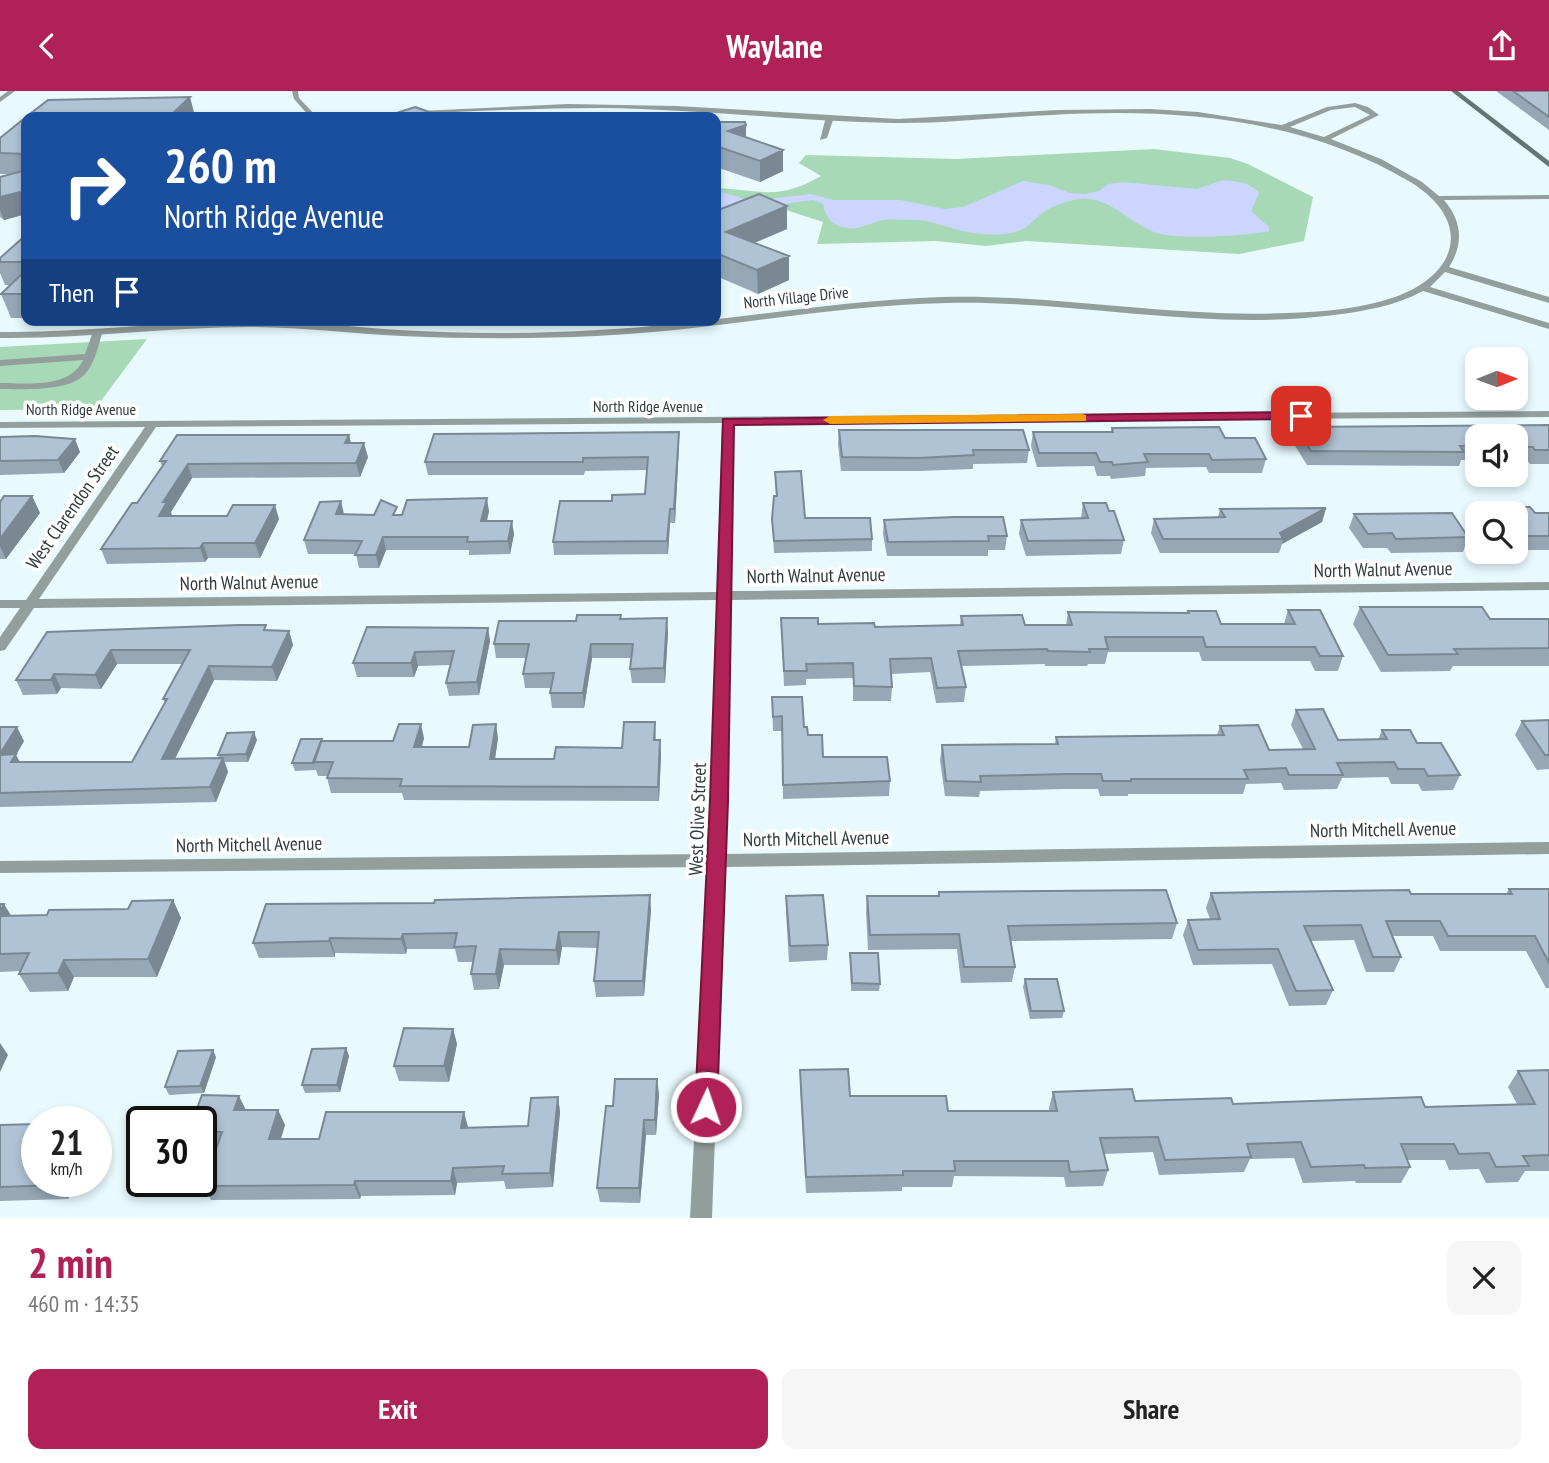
<!DOCTYPE html>
<meta charset="utf-8">
<style>
:root{--surface:#fff;--page:#f6f6f6;--text:#222;--muted:#767676;--accent:#b02158}
body{margin:0;font-family:"PT Sans Narrow",sans-serif;background:var(--page);color:var(--text);height:100vh;display:flex;flex-direction:column;font-size:26px;white-space:nowrap}
*{box-sizing:border-box;margin:0}
p{font-size:23px;color:var(--muted)}
.icon{flex:none;width:38px;height:38px;fill:none;stroke:currentColor;stroke-width:2;stroke-linecap:round;stroke-linejoin:round}
.map{position:relative;height:1127px;overflow:hidden}
.panel{display:flex;flex-direction:column;background:var(--surface);flex:1}
.panel>*{flex:none}
.hud{position:absolute;left:21px;top:21px;width:700px;height:214px;border-radius:14px;box-shadow:0 4px 10px #0003;background:#1a4fa0;color:#fff;overflow:hidden}
.needle{width:46px;rotate:89deg}
.tools{position:absolute;left:1465px;top:256px;display:grid;gap:14px}
.tools a{display:grid;place-items:center;width:63px;height:63px;border-radius:14px;background:var(--surface);box-shadow:0 4px 10px #0003;font-size:35px}
.speed{position:absolute;left:21px;top:1015px;display:flex;gap:14px;font-size:35px;font-weight:700;text-align:center}
.speed>*{display:grid;place-content:center;width:91px;height:91px;border-radius:50%;background:var(--surface);box-shadow:0 4px 10px #0003;line-height:1}
.speed small{font-size:18px;font-weight:400}
.speed .limit{border:4px solid #111;border-radius:10px;background:#fff;color:#111}
.pin{position:absolute;display:grid;place-items:center;width:60px;height:60px;color:#fff;margin:-30px;border-radius:14px;box-shadow:0 4px 10px #0006}
.me{position:absolute;width:77px;margin:-38px;rotate:3deg;stroke-linejoin:round;filter:drop-shadow(0 0 5px #0008)}
.turn{display:flex;align-items:center;gap:24px;height:147px;padding:0 28px;font-size:32px}
.turn .icon{width:91px;height:91px;stroke-width:2.5}
.turn b{display:block;font-size:49px;line-height:60px}
.then{display:flex;align-items:center;height:66px;padding:0 28px;background:#0003;gap:14px;font-size:26px}
.round{display:grid;place-items:center;flex:none;width:74px;height:74px;border-radius:14px;background:var(--page)}
.head{display:flex;align-items:center;justify-content:space-between;height:119px;padding:0 28px}
h1{font-size:42px;font-weight:700;line-height:52px;color:var(--accent)}
.button{display:flex;gap:14px;margin-top:auto;padding:14px 28px}
.button a{flex:1;height:80px;border-radius:14px;background:var(--accent);color:#fff;font-size:28px;font-weight:700;line-height:80px;text-align:center}
.button a+a{background:var(--page);color:var(--text)}
header{display:flex;justify-content:space-between;align-items:center;height:91px;padding:0 28px;background:var(--accent);color:#fff;font-size:32px;font-weight:700}
.map>svg:first-child{display:block}
</style>
<header><svg class="icon" aria-label="back" viewBox="0 0 24 24"><path d="M15 5l-7 7 7 7"/></svg>Waylane<svg class="icon" aria-label="share" viewBox="0 0 24 24"><path d="M12 15V3M7 8l5-5 5 5M5 13v7h14v-7"/></svg></header>
<div class="map">
<svg width="1549" height="1127" viewBox="0 0 1549 1127">
<rect width="100%" height="100%" fill="#e8fafe"/>
<!-- green -->
<path fill="#a7d9b6" d="M1154,58L1230,67L1248,73L1313,106L1304,150L1239,163L1026,150L986,155L936,150L817,153L823,131L780,117L716,127V97C762,99 777,110 821,85L799,72L806,64L956,68Z
M147,248L95,318L0,319V256Z"/>
<!-- water -->
<path fill="#cbd5ff" d="M1223,89C1236,90 1250,91 1259,102L1251,120L1269,136V140C1245,145 1180,149 1157,142C1126,132 1107,99 1070,110C1062,112 1053,115 1045,120C1035,126 1028,138 1015,141C994,146 972,143 952,137C939,134 929,129 916,129C905,129 894,128 883,129C867,132 856,143 837,134C829,131 824,121 823,113L813,109L716,122V100H719L751,110L811,103L833,109H900L945,118L963,116L1023,90L1049,94L1070,102L1085,103L1099,100L1108,93L1122,91L1197,98Z"/>
<g fill="none" stroke-linecap="round" stroke-linejoin="round">
<!-- lane -->
<path fill="#939f9d" fill-rule="evenodd" d="M830,24L834,26L827,47L820,49L826,26Z
M94,238L103,240C98,254 96,270 86,282C71,301 23,298 0,298V292C26,292 70,298 83,269L0,275V269L85,263Z"/>
<!-- street -->
<path fill="#939f9d" fill-rule="evenodd" d="M8,0H15L0,11V6Z
M292,0H298L299,7L317,26H310L294,8Z
M1355,12L1368,16L1379,24L1331,48L1381,68L1422,91L1439,105L1549,104V108L1444,109C1462,130 1464,153 1449,176L1549,206V212L1445,181L1430,196L1549,232V238L1423,200C1395,215 1365,220 1334,224C1205,241 1076,209 947,212C829,214 713,240 596,245C531,248 466,248 402,245C352,243 302,236 251,236C167,236 84,248 0,247V241C84,242 168,230 253,230C301,230 350,236 399,239C465,243 532,243 598,239C713,233 825,210 942,206C1057,203 1172,227 1287,222C1322,221 1359,218 1392,207C1413,200 1434,188 1445,169C1462,137 1439,109 1412,92C1304,27 1176,17 1052,24C999,26 946,33 893,32C795,30 698,18 600,17C551,17 503,19 454,21C414,23 374,27 334,26L338,24L568,13L677,15L898,28L1058,19L1151,18L1198,21L1282,34L1327,16ZM1355,16L1370,24L1324,46L1290,36L1331,19Z
M1549,320V326L733,332L730,500L1549,491V499L730,509L725,763L1549,751V763L725,776L712,1127H690L708,776L0,782V770L709,763L717,509L34,517L5,559L0,560V546L20,517H0V509H26L145,336L0,337V331ZM722,332L717,501L39,508L156,336Z"/>
<!-- secondary -->
<path fill="#647673" fill-rule="evenodd" d="M1451,0H1458L1549,70V76Z"/>
</g>
<!-- wall -->
<path fill="#96a8b6" d="M1496,0H1549V39Z
M26,26V123L4,129L0,126V86L10,83H0V47Z
M716,31L746,46L783,59V80L760,91L716,76Z
M787,115V138L754,152L789,189L758,203L716,185V120Z
M26,144V227H11L1,203L11,194H5L0,182V167Z
M1549,334V373H1530L1527,369H1516V345H1477V369H1461L1459,375L1307,374L1292,350L1295,336Z
M1112,337L1225,347L1266,368L1262,382H1209L1206,376L1146,377L1145,385L1111,388L1110,385H1097L1094,375L1037,376L1031,355L1033,341H1111Z
M839,339L1029,359L1027,372L973,373V378L918,380H841L838,353Z
M349,344L351,352L368,366L360,386L192,387L171,421L172,425L279,428L260,467H208L205,471L107,473L101,458L137,412L162,375L160,370Z
M0,346L80,361L64,382L0,384Z
M679,354L675,432H670L668,463L554,464L553,451L612,410L645,403L647,379L585,380L584,384H428L425,371Z
M775,381L805,427L872,448V460L774,462L772,428L776,405Z
M32,405L40,422L6,468H0V411Z
M1083,412L1109,420L1124,449L1121,463L1026,465L1019,443L1021,429L1081,427Z
M1480,416L1535,422H1549V459H1518L1516,456V422H1477Z
M1326,417L1322,431L1282,453L1279,462H1160L1151,442L1154,428L1218,426L1220,418Z
M489,420L487,430L514,443L510,463L469,464V459H386L379,477H359L356,463H308L304,449L344,423L399,424Z
M1354,423L1468,446L1463,461L1391,462L1387,457H1363L1349,437Z
M1477,423V434L1474,430Z
M884,429L1007,445L1005,459H988V465H887L883,443Z
M1360,516L1490,528H1549V575H1453L1450,580L1381,581L1353,533Z
M1288,519L1343,565L1338,580H1315L1310,570H1202L1199,561H1108L1105,573H1088L1087,575H1045V573L961,575L966,596L964,611L936,612L930,581L891,583L892,596L891,610H853V587L806,588V594L784,595L781,527L818,533L875,536L960,534L961,525L1025,534H1066L1068,521L1187,522L1188,520L1221,533H1284Z
M621,528L668,541L665,592H632L630,578L631,567H592L584,617H552L550,602L551,597H525L523,583L526,567H496L494,553L576,530Z
M488,537L490,550L479,604L449,605L446,592L450,574L418,575L414,586H357L353,572Z
M289,540L293,554L277,590L214,589L175,667H219L218,664L257,649L248,671H225L228,681L216,711L0,716V636L24,650L16,664L20,671H132L165,612L163,608L182,573H117L101,598L61,597L57,603L23,604L16,589L47,541Z
M772,606L804,636L823,666L890,690L889,705L783,708L782,640H773Z
M1296,619L1338,649H1378L1382,639L1417,652L1460,684L1453,699L1422,700L1418,693H1391L1388,686L1342,687L1337,698L1284,699L1281,692L1246,693L1243,703H1128V705H1100L1098,698H1064L980,700L979,706L945,705L940,669L942,654L1055,653L1056,646L1217,644L1220,635L1269,659L1303,658L1291,634Z
M1549,629V678L1537,679L1515,644L1522,630Z
M655,631L656,649L661,663L659,710L404,709L402,702H331L327,687L328,685H318L316,679L295,680L292,672L322,648L323,650H393L424,647L422,656H469L498,647L495,668H554L622,657Z
M1509,798H1549V897H1546L1526,860H1440L1433,845H1392L1401,866L1394,881H1366L1354,849L1310,850L1333,899L1326,914L1289,915L1272,873L1193,874L1183,844L1188,829L1210,828L1206,817L1211,802L1506,803Z
M939,801L1177,832L1172,848L1011,850L1015,876L1012,891L961,892L957,858L868,859L866,821L867,805H938Z
M786,805L828,854L827,869L789,871L786,821Z
M173,809L181,827L157,886H74L68,900L30,901L19,883L20,880L0,881V813L11,825L47,824L128,818Z
M651,819L644,905L596,906L594,890L597,857L562,856L559,874H504L499,898L474,899L471,883L473,871H458L455,858H407L406,863L335,862V866L259,867L253,852Z
M850,862L880,893L879,900H851Z
M1025,888L1064,920L1062,927L1030,928L1023,896Z
M453,938L457,953L449,991L399,990L394,975Z
M346,957L349,965L340,1001L305,1002L302,994Z
M216,966L204,1002L169,1004L165,996Z
M800,979L850,1005L948,1020H1049V1017L1053,1001L1135,1010L1233,1013L1425,1016L1517,1013L1508,996L1518,980L1549,979V1080H1525L1518,1091L1486,1092L1479,1078L1449,1079L1445,1069H1407L1410,1076L1401,1092H1356L1355,1090L1303,1092L1294,1067L1250,1068L1244,1081L1159,1084L1153,1061L1104,1063L1108,1079L1103,1095L1066,1096L1064,1086L954,1085L952,1096H902V1100L806,1102L800,995Z
M659,1003L656,1044H646L640,1112L600,1111L597,1097L613,1015Z
M558,1006L560,1021L553,1096L506,1098L504,1090L457,1092L455,1104L361,1105L360,1108L211,1109L203,1095L216,1056H201V1031L246,1019H278L285,1034L281,1048H319L468,1036V1037L528,1035Z
M0,1033L37,1090H75L68,1108L0,1110Z"/>
<!-- shaded-wall -->
<path fill="#7a8894" d="M190,6L195,25L194,26H169Z
M746,34V55L729,60L728,40Z
M783,59V80L760,91V70Z
M20,101L26,117V123L4,129L0,119V106Z
M787,115V138L726,164V141Z
M789,165V189L758,203L757,179Z
M679,341V354L675,432L674,418Z
M349,344L352,357L345,352Z
M75,348L80,361L64,382L58,369Z
M364,352L368,366L360,386L356,372Z
M188,373L192,387L171,421L172,426L159,425L163,411Z
M32,405L40,422L6,468L0,455V448Z
M487,407L489,420L483,444L481,430Z
M341,410L344,423H336Z
M275,414L279,428L260,467L255,452Z
M1326,417L1322,431L1282,453L1283,448L1280,442Z
M670,418V432L668,463L667,450Z
M512,430L514,443L510,463L508,450Z
M383,446L386,459L379,477L376,464Z
M203,452L208,467L205,471L200,457Z
M667,527L668,541L665,592L664,577Z
M488,537L490,550L479,604L477,591Z
M289,540L293,554L277,590L272,576Z
M591,553L592,567L584,617L583,602Z
M111,559L117,573L101,598L95,584Z
M415,561L418,575L414,586L411,572Z
M209,575L214,589L168,682L162,668Z
M54,583L61,597L57,603L51,589Z
M421,633L424,647L417,670L414,656Z
M496,633L498,647L493,682L490,668Z
M17,636L24,650L16,664L23,678L18,686L0,663Z
M254,641L257,649L248,671L246,663Z
M660,649L661,663L659,710L658,696Z
M223,667L228,681L216,711L210,696Z
M650,804L651,819L644,905L643,890Z
M173,809L181,827L157,886L148,868Z
M4,813L15,831L0,830V821Z
M559,841L562,856L559,874L556,859Z
M403,843L407,858L406,863L401,848Z
M330,847L335,862V866L329,850Z
M500,858L504,874L499,898L496,883Z
M64,869L74,886L68,900L58,882Z
M453,938L457,953L449,991L444,975Z
M0,952L8,964L0,981Z
M346,957L349,965L340,1001L337,994Z
M213,959L216,966L204,1002L200,995Z
M657,988L659,1003L656,1044L655,1029Z
M239,1005L246,1019H234Z
M558,1006L560,1021L553,1096L550,1082Z
M278,1019L285,1034L276,1063L269,1048Z
M464,1021L468,1036L465,1052L461,1037Z
M644,1029L646,1044L640,1112L639,1097Z
M453,1077L457,1092L455,1104L451,1090Z
M59,1090H75L68,1108L58,1094Z
M355,1090L361,1105L360,1108L354,1094Z"/>
<!-- building -->
<path fill="#afc3d4" stroke="#7a8894" stroke-width="2" d="M1513,0H1549V26Z
M190,6L169,26H26L48,9Z
M415,16L443,26H384Z
M26,26V63L0,62V47Z
M716,31H745L746,34L728,40L783,59L760,70L716,55Z
M26,79V105L20,101L0,106V86Z
M759,103L787,115L726,141L789,165L757,179L716,162V120Z
M26,144V171H0V167Z
M26,179V203H1Z
M1549,334V359H1535L1533,356H1516V345H1477V355H1460L1464,361L1311,360L1295,336Z
M1219,336L1225,347H1255L1266,368L1212,369L1209,363H1144L1148,371L1113,374L1112,371H1100L1096,362H1039L1033,341H1113L1112,337Z
M839,339H1023L1029,359H973L974,364L919,367L842,366Z
M679,341L674,418H670L667,450L553,451L560,410H612V404L645,403L648,366L583,367V371H425L434,343Z
M177,344H349L345,352H364L356,372L188,373L163,411H167L159,425H227L233,414H275L255,452H203L200,457L101,458L132,412H137L166,370H160Z
M35,345L75,348L58,369L0,370V346Z
M801,380L805,427H870L872,448L774,450L772,428L774,405H777L775,381Z
M4,405H32L0,448V411Z
M487,407L481,430H512L508,450L467,451L468,446H383L376,464H355L362,450L304,449L320,411L341,410L336,423L374,424L381,409L397,416L393,424H402L407,409Z
M1083,412H1106L1109,420H1114L1124,449L1028,450L1021,429L1088,427Z
M1480,416H1530L1535,422H1549V445H1524L1520,439H1516V422H1484Z
M1326,417L1280,442L1283,448H1163L1154,428L1225,426L1220,418Z
M1452,422L1468,446L1396,448L1392,442L1368,443L1354,423Z
M954,426H1003L1007,445H988L989,450L888,451L884,429Z
M1360,516H1482L1490,528H1549V557L1454,558L1458,563L1388,564Z
M1288,519H1320L1343,565H1320L1315,556H1206L1203,546H1105L1108,558H1089L1090,561L1048,560L1047,558L958,560L966,596L937,597L931,567L890,568L892,596L854,595L853,572L806,573L807,580H784L781,527H818V533L874,532L875,536L963,534L961,525L1022,524L1025,534H1072L1068,521L1189,522L1188,520H1216L1221,533H1295Z
M577,524H621L620,528L667,527L664,577L630,578L633,553H591L583,602H550L554,582L523,583L529,553H494L499,530H576Z
M239,534H266L264,539L289,540L272,576L209,575L162,668L223,667L210,696L0,702V664L16,663L11,671H132L167,608H163L190,559H111L95,584L54,583L51,589H16L47,541Z
M367,536L488,537L477,591L446,592L454,560L415,561L411,572H353Z
M772,606H802L804,636H807L808,644H822L823,666H887L890,690L783,694L782,625L773,626Z
M1323,618L1338,649L1387,648L1382,639H1410L1417,652H1441L1460,684L1428,685L1424,678H1398L1394,671L1337,672L1343,684H1289L1286,677L1244,679L1248,688H1131V690H1103L1101,683H1067L980,685L981,691L946,690L942,654L1058,653L1056,646L1224,644L1220,635L1258,634L1269,659L1315,658L1296,619Z
M1549,629V664H1545L1522,630Z
M624,631H655L654,649H660L658,696L400,695L402,688L327,687L333,671H313L321,650H393L399,633H421L414,656H469L473,634L496,633L490,668H554L556,656L622,657Z
M0,636H17L0,663Z
M254,641L246,663L218,664L227,642Z
M301,648H322L314,672H292Z
M1509,798H1549V872L1535,845H1448L1440,830H1386L1401,866H1373L1361,834L1304,835L1333,899L1296,900L1278,858L1198,859L1188,829L1220,828L1211,802L1409,799L1411,803H1512Z
M1166,799L1177,832L1008,835L1015,876H964L959,843L870,844L867,805H939V801Z
M650,804L643,890H594L599,841H559L556,859L500,858L496,883H471L476,855L454,856L457,842L403,843L401,848L330,847L329,850L253,852L266,813L434,812L435,809Z
M823,804L828,854L790,855L786,805Z
M173,809L148,868L64,869L58,882L19,883L29,862L0,863V825L47,824L49,819L128,818L132,810Z
M0,813H4L0,821Z
M850,862H878L880,893L852,892Z
M1025,888H1057L1064,920H1031Z
M404,937L453,938L444,975H394Z
M346,957L337,994H302L312,958Z
M213,959L200,995L165,996L178,960Z
M848,978L850,1005H946L948,1020H1057L1053,1001L1132,998L1135,1010L1231,1007L1233,1013L1421,1006L1425,1016L1535,1013L1518,980L1549,979V1064L1523,1065L1529,1075L1496,1076L1489,1062L1459,1063L1454,1053H1401L1410,1076L1365,1077L1364,1074L1311,1076L1301,1051L1247,1053L1251,1066L1165,1069L1158,1046L1100,1047L1108,1079L1070,1081L1068,1070H954L955,1080H903V1084L806,1086L800,979Z
M615,988H657L655,1029H644L639,1097H597L606,1015H613Z
M202,1004L239,1005L234,1019H278L269,1048H319L326,1021H464L461,1037L528,1035L531,1007L558,1006L550,1082L502,1083L504,1075L453,1077L451,1090H355L354,1094L203,1095L222,1041H201V1031H192Z
M37,1033V1090H59L58,1094L0,1096V1034Z"/>
<!-- route -->
<path fill="#b02158" stroke="#721539" stroke-width="2" d="M1301,321L1306,322V328L734,334L728,709L717,1016L714,1023L706,1026L698,1023L695,1016L710,709L723,328Z"/>
<!-- slow -->
<path fill="#f59e0b" d="M1082,323L1086,324V330L830,333L823,329L830,325Z"/>
<g text-anchor="middle" dominant-baseline="central" stroke-width="7" stroke-linejoin="round" paint-order="stroke">
<!-- far-street labels -->
<g font-size="16" fill="#2f3b3e" stroke="#fff">
<text transform="translate(796 206) rotate(-6)">North Village Drive</text>
<text x="648" y="315">North Ridge Avenue</text>
<text x="81" y="318">North Ridge Avenue</text>
</g>
<!-- street labels -->
<g font-size="19" fill="#2f3b3e" stroke="#fff">
<text transform="translate(72 416) rotate(-55)">West Clarendon Street</text>
<text transform="translate(1383 478) rotate(-1)">North Walnut Avenue</text>
<text transform="translate(816 484) rotate(-1)">North Walnut Avenue</text>
<text transform="translate(249 491) rotate(-1)">North Walnut Avenue</text>
<text transform="translate(697 728) rotate(-88)">West Olive Street</text>
<text transform="translate(1383 738) rotate(-1)">North Mitchell Avenue</text>
<text transform="translate(816 747) rotate(-1)">North Mitchell Avenue</text>
<text transform="translate(249 753) rotate(-1)">North Mitchell Avenue</text>
</g>
</g>
</svg>
<div class="tools">
<a><svg class="needle" viewBox="-14 -14 28 28"><path d="M0-13l5 13h-10z" fill="#e53935"/><path d="M0 13l5-13h-10z" fill="#767676"/></svg></a>
<a><svg class="icon" aria-label="sound" viewBox="0 0 24 24"><path d="M4 9h4l5-4v14l-5-4H4zM17 9q2 3 0 6"/></svg></a>
<a><svg class="icon" aria-label="search" viewBox="0 0 24 24"><circle cx="10" cy="10" r="6"/><path d="M15 15l6 6"/></svg></a>
</div>
<div class="speed"><div>21<small>km/h</small></div><div class="limit">30</div></div>
<div class="pin" style="left:1301px;top:325px;background:#d93025"><svg class="icon" aria-label="arrive" viewBox="0 0 24 24"><path d="M6 21V4h12l-3 4 3 4H6"/></svg></div>
<svg class="me" style="left:706px;top:1016px" viewBox="-20 -20 40 40"><circle r="17" fill="#b02158" stroke="#fff" stroke-width="3"/><path d="M0-11L8 9 0 5-8 9z" fill="#fff"/></svg>
<div class="hud">
<div class="turn"><svg class="icon" aria-label="right" viewBox="0 0 24 24"><path d="M7 20v-9h11M14 6l5 5-5 5"/></svg><div><b>260 m</b>North Ridge Avenue</div></div>
<div class="then">Then<svg class="icon" aria-label="arrive" viewBox="0 0 24 24"><path d="M6 21V4h12l-3 4 3 4H6"/></svg></div>
</div>
</div>
<section class="panel">
<div class="head"><div><h1>2 min</h1><p>460 m · 14:35</p></div><a class="round"><svg class="icon" aria-label="close" viewBox="0 0 24 24"><path d="M6 6l12 12M18 6L6 18"/></svg></a></div>
<div class="button"><a>Exit</a><a>Share</a></div>
</section>
